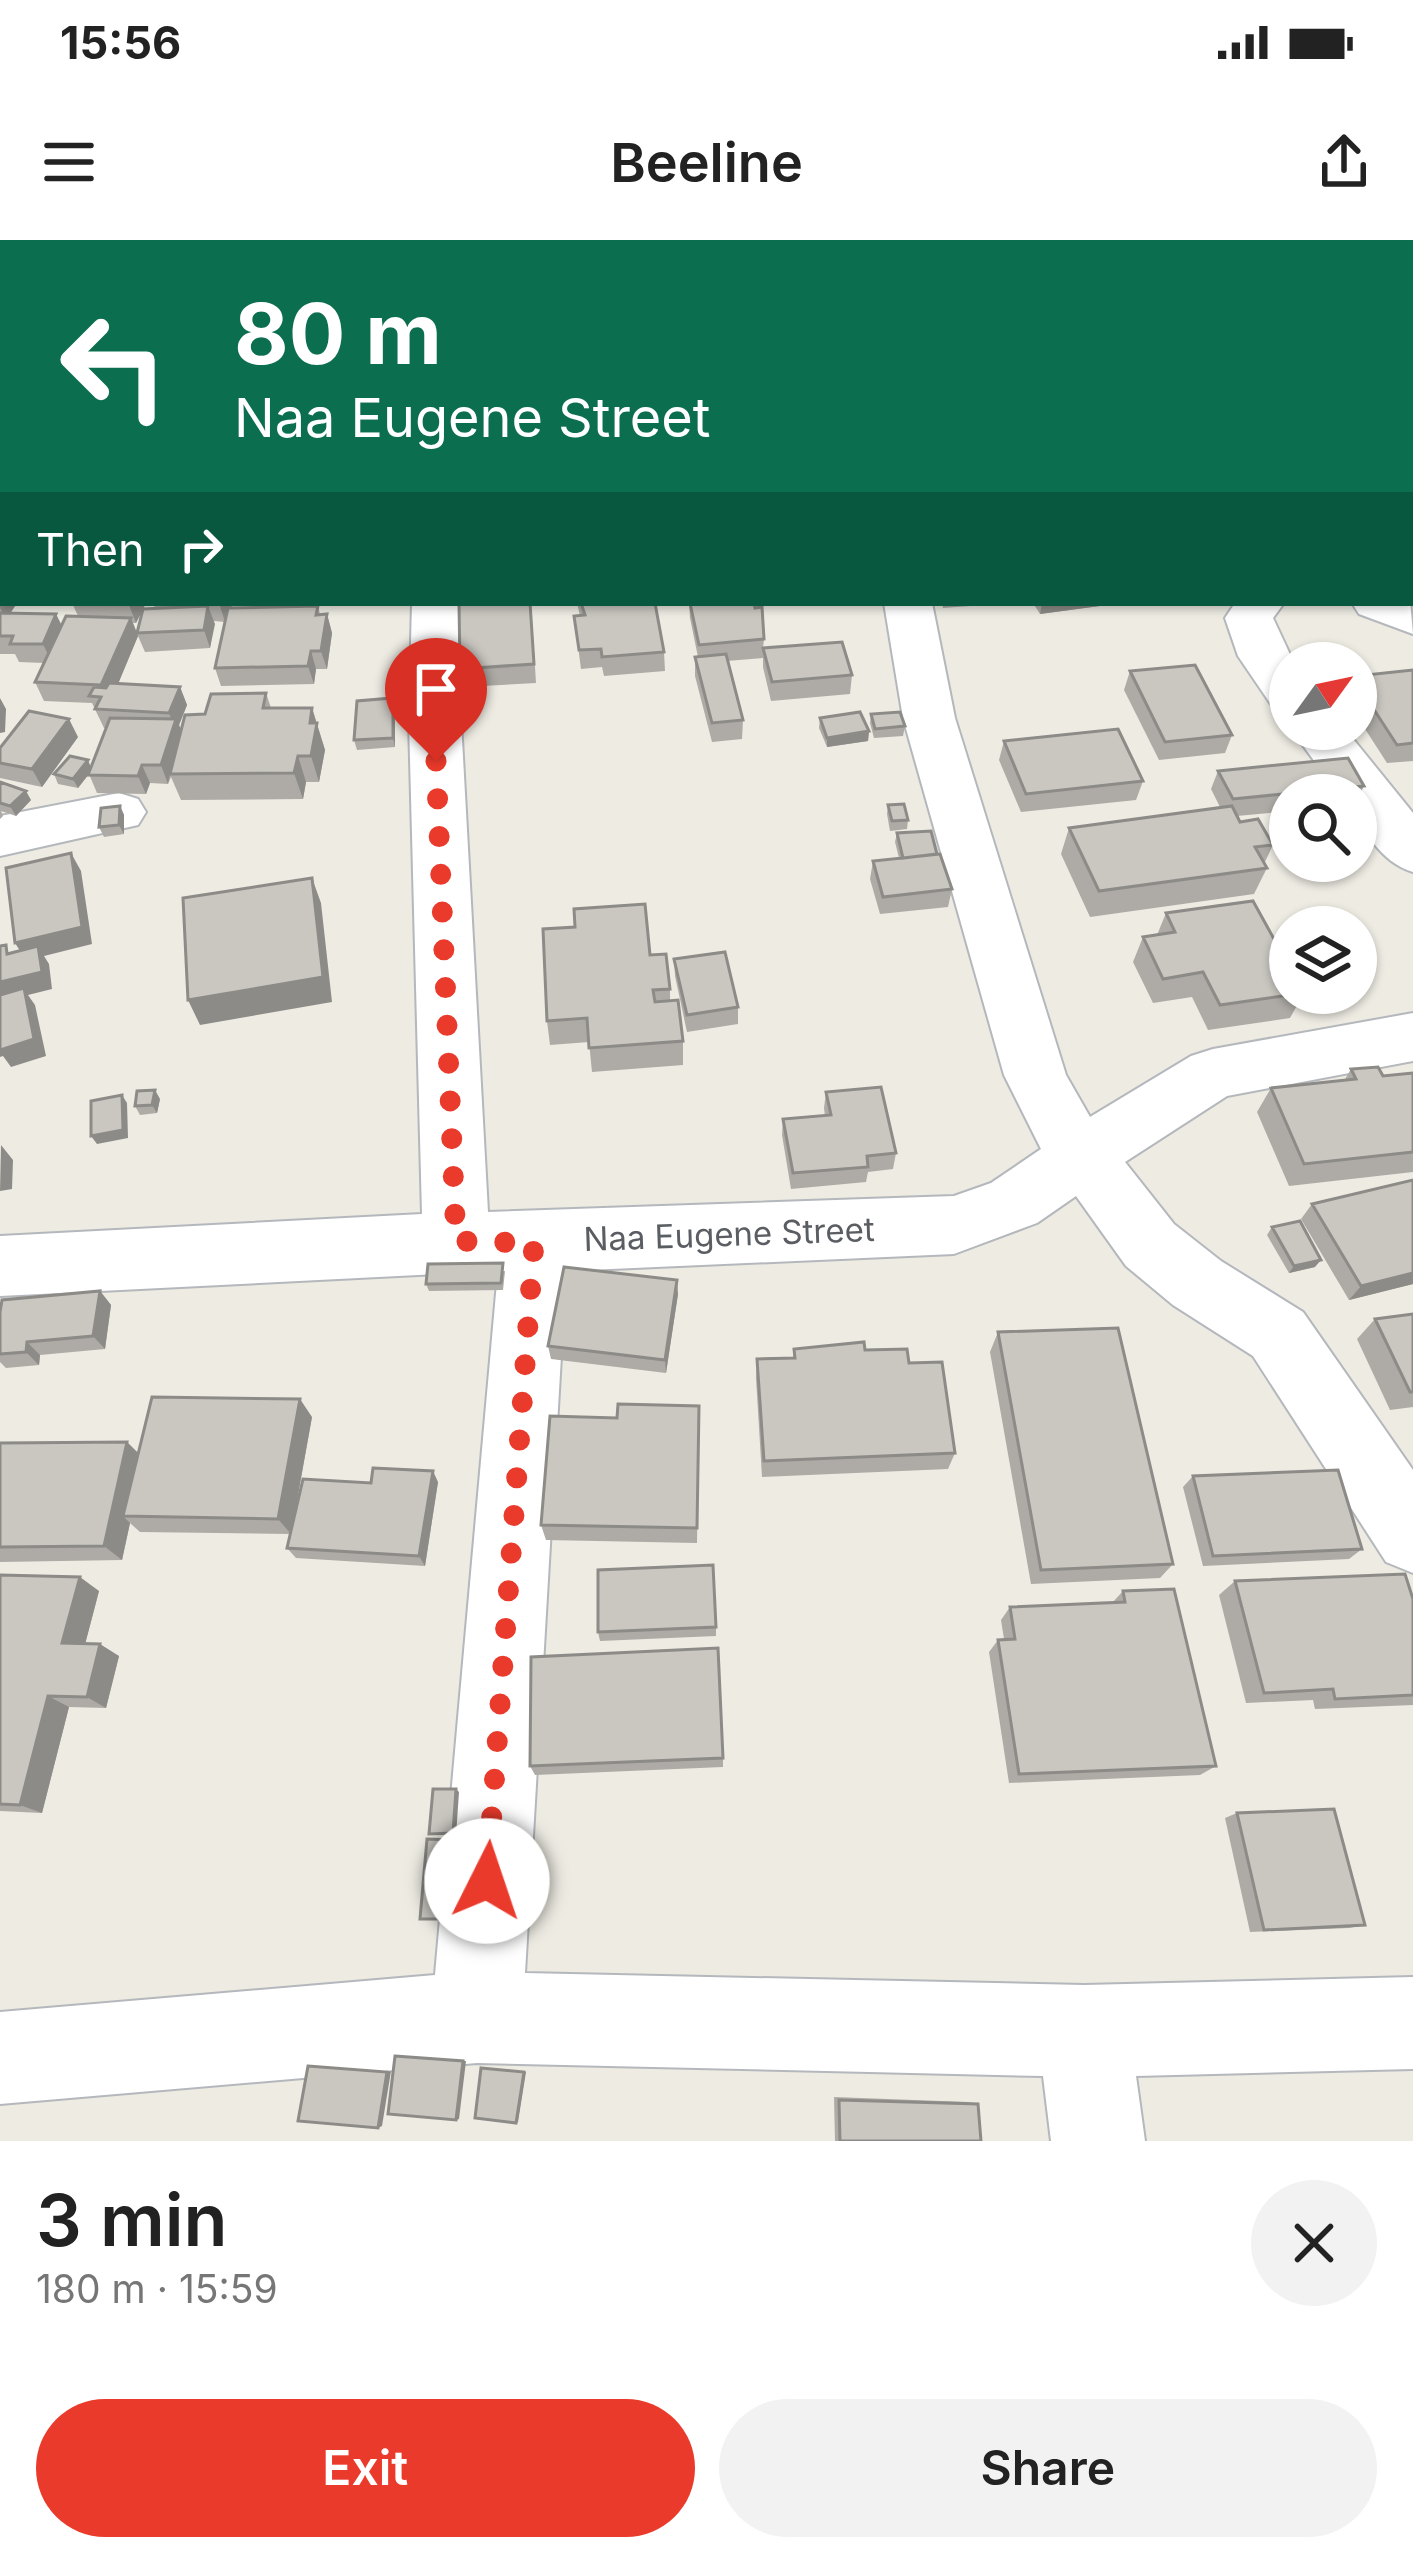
<!DOCTYPE html>
<meta charset="utf-8">
<style>
:root{--surface:#fff;--page:#f2f2f2;--text:#222;--muted:#767676;--accent:#ea3a2b}
body{margin:0;font-family:Inter,sans-serif;background:var(--page);color:var(--text);height:100vh;display:flex;flex-direction:column;font-size:45px;white-space:nowrap}
*{box-sizing:border-box;margin:0}
p{font-size:39px;color:var(--muted)}
.icon{flex:none;width:66px;height:66px;fill:none;stroke:currentColor;stroke-width:2;stroke-linecap:round;stroke-linejoin:round}
.map{position:relative;height:1901px;overflow:hidden}
.side{display:flex;flex-direction:column;background:var(--surface);flex:1}
.side>*{flex:none}
.guide{position:absolute;left:0px;top:0px;width:1413px;height:366px;box-shadow:0 3px 9px #0004;background:#0b6e4f;color:#fff;overflow:hidden}
.needle{width:78px;rotate:57deg}
.tools{position:absolute;left:1269px;top:402px;display:grid;gap:24px}
.tools a{display:grid;place-items:center;width:108px;height:108px;border-radius:50%;background:var(--surface);box-shadow:0 3px 9px #0004;font-size:60px}
.pin{position:absolute;display:grid;place-items:center;width:102px;height:102px;color:#fff;margin:-123px -51px;border-radius:50% 50% 50% 0;rotate:-45deg;box-shadow:0 0 12px #0007}
.pin .icon{rotate:45deg}
.me{position:absolute;width:132px;margin:-66px;rotate:4deg;stroke-linejoin:round;filter:drop-shadow(0 0 9px #0008)}
.turn{display:flex;align-items:center;gap:42px;height:252px;padding:0 36px;font-size:54px}
.turn .icon{width:156px;height:156px;stroke-width:2.5}
.turn b{display:block;font-size:84px;line-height:102px}
.then{display:flex;align-items:center;height:114px;padding:0 36px;background:#0003;gap:24px;font-size:45px}
.round{display:grid;place-items:center;flex:none;width:126px;height:126px;border-radius:63px;background:var(--page)}
.overview{display:flex;align-items:center;justify-content:space-between;height:204px;padding:0 36px}
h1{font-size:72px;font-weight:600;line-height:90px}
.cta{display:flex;gap:24px;margin-top:auto;padding:24px 36px}
.cta a{flex:1;height:138px;border-radius:72px;background:var(--accent);color:#fff;font-size:48px;font-weight:600;line-height:138px;text-align:center}
.cta a+a{background:var(--page);color:var(--text)}
.status{display:flex;justify-content:space-between;align-items:center;height:84px;padding:0 60px;background:var(--surface);direction:ltr}
.status svg{height:33px;fill:currentColor}
header{display:flex;justify-content:space-between;align-items:center;height:156px;padding:0 36px;background:var(--surface);font-size:54px;font-weight:600}
.map>svg:first-child{display:block}
</style>
<div class="status"><b>15:56</b><svg viewBox="0 0 49 12"><path d="M0 12V9h3v3zM5 12V6h3v6zM10 12V3h3v9zM15 12V0h3v12zM26 1h20v11H26zM47 4h2v5h-2z"/></svg></div>
<header><svg class="icon" aria-label="menu" viewBox="0 0 24 24"><path d="M4 6h16M4 12h16M4 18h16"/></svg>Beeline<svg class="icon" aria-label="share" viewBox="0 0 24 24"><path d="M12 15V3M7 8l5-5 5 5M5 13v7h14v-7"/></svg></header>
<div class="map">
<svg width="1413" height="1901" viewBox="0 0 1413 1901">
<rect width="100%" height="100%" fill="#edebe2"/>
<g fill="none" stroke-linecap="round" stroke-linejoin="round">
<defs>
<path id="minor" d="M483,0H547L481,3Z
M1221,0H1260L1262,3H1224Z
M1331,0H1370L1372,3H1334Z
M1410,36L1413,37V62L1410,61Z
M0,45H3V69H0Z
M1410,106L1413,107V132L1410,131Z
M3,283V311L0,312V284Z
M1410,360L1413,394L1359,374L1352,363Z
M412,363H460L461,481L488,972L954,956L991,943L1041,909L1004,835L903,478L884,363H932L955,478L1066,835L1090,877L1191,816L1213,809L1413,773V821L1227,856L1125,922L1174,984L1221,1021L1303,1072L1413,1230V1333L1386,1322L1253,1116L1173,1065L1126,1026L1076,956L1037,983L954,1014L566,1031L525,1733L1084,1745L1413,1737V1829L1136,1836L1145,1901H1051L1043,1836L477,1823L0,1864V1772L435,1735L498,1031L0,1056V996L422,974L409,481Z
M1235,363H1284L1273,378L1294,423H1290V471L1272,466L1238,416L1225,378Z
M1291,489H1345L1413,573V632C1382,623 1356,587 1356,555H1339Z
M119,553L138,559L146,572L138,585L0,616V576Z"/>
</defs>
<!-- minor casing -->
<use href="#minor" stroke="#b4b8bc" stroke-width="4"/>
<!-- minor -->
<use href="#minor" fill="#fff" fill-rule="evenodd"/>
</g>
<!-- wall -->
<path fill="#aeaba6" fill-rule="evenodd" d="M0,0H76L75,3H3V19H0Z
M92,0H135L134,3H93Z
M1377,0H1413L1410,25V3H1379Z
M0,62H3V187H0Z
M0,308L3,363H17L10,373L62,385L78,376L72,363H146L143,369L155,368L153,363H233L231,368L318,366L320,374H327L332,393L327,429H316L314,444L221,446L215,428L225,382L214,381L210,408L145,412L138,396L118,444L180,447L187,465L179,485L181,490L205,474L266,453L271,468H312L325,510L319,542H306L303,559L181,560L171,537L168,544L150,543L146,554L97,553L89,534L78,548L58,544L54,534L91,527L106,488H104L92,463L44,461L35,442L44,423L19,422L15,414H0ZM142,371L137,393L133,383H136Z
M459,363H531L536,443L464,447L460,429Z
M577,363H655L664,412L665,431L604,436L602,427L581,429L574,376H580Z
M689,363L764,399L763,408L852,435L850,454L771,461L763,427V418L727,421L743,480L742,499L712,502L695,436V417H698L690,378Z
M942,363H1011L943,368Z
M1033,363H1122L1040,374Z
M1413,430V521L1387,523L1356,475V436Z
M1130,431L1232,495L1225,513L1159,520L1124,450Z
M395,468V507L357,510L354,500Z
M871,474L905,486L903,496L874,498L870,483Z
M820,478L869,491L868,501L827,507L819,488Z
M78,497L42,547L0,538V508Z
M1004,501L1143,541L1136,560L1021,572L999,520Z
M1218,531L1364,546L1356,562V555H1290V571L1237,576L1240,582L1273,605L1264,624L1267,628L1254,654L1090,677L1061,614L1069,588L1220,567L1211,549Z
M0,542L31,560L16,576L1,571L3,576L0,579Z
M888,565L908,580L907,589L890,591L887,574Z
M120,566L124,575V594L104,597L99,587Z
M897,593L937,614L952,649L948,667L880,674L870,639L873,621L899,618L895,602Z
M1166,673L1304,753L1290,778L1208,790L1192,757L1153,763L1133,722L1143,697L1157,695Z
M650,715L670,749V761L683,801V825L592,832L589,802L550,805L547,781Z
M674,719L738,767V784L687,792L675,736Z
M1351,829L1383,836L1413,833V932L1289,946L1257,872L1271,848L1344,841Z
M826,852L896,913L893,929L868,932L866,942L791,949L782,895L783,879L825,876L824,868Z
M160,859L157,873L140,875L135,866Z
M1312,964L1413,1044L1349,1060L1301,979Z
M1272,987L1315,1027L1289,1033L1267,995Z
M505,1031L503,1050L429,1051L426,1044Z
M100,1051L111,1065L105,1109L40,1115L39,1125L6,1128L0,1122V1072Z
M678,1054L666,1133L551,1119L548,1106Z
M1413,1074V1167L1390,1170L1357,1099L1375,1079Z
M998,1092L1173,1324L1160,1338L1031,1344L990,1112Z
M794,1109L865,1110L909,1123L955,1213L948,1229L762,1237L756,1138L757,1119L793,1118Z
M699,1166L697,1303L546,1300L541,1285L617,1178Z
M312,1177L292,1287L371,1243L438,1242L425,1326L296,1318L287,1308L290,1294L140,1292L130,1283L122,1320L0,1322V1203L127,1202L138,1213Z
M1193,1236L1362,1309L1349,1319L1203,1326L1183,1247Z
M0,1335L99,1351L85,1404L119,1416L106,1468L69,1467L42,1573L0,1571Z
M1235,1341L1413,1359V1465L1315,1469L1313,1460L1246,1463L1219,1355Z
M1123,1351L1216,1526L1200,1535L1009,1543L989,1412L998,1400L1004,1399L1001,1380L1010,1367L1113,1362Z
M716,1387V1396L600,1401L598,1392Z
M723,1518V1527L535,1535L530,1526Z
M1237,1573L1365,1685L1349,1688L1250,1692L1225,1578Z
M834,1857L968,1862L978,1864L981,1901H835Z"/>
<!-- shaded-wall -->
<path fill="#8d8b87" d="M1411,8H1413V25H1410Z
M0,167H3V187H0Z
M3,352V363H17L6,380L0,368V357Z
M129,363H146L136,383L129,365Z
M219,363H233L225,382Z
M1042,363H1122L1040,374Z
M208,366L215,384L210,408L204,390Z
M56,374L65,392L52,423L43,404Z
M327,374L332,393L327,429L321,411Z
M131,378L138,396L110,463L101,445Z
M311,411L316,429L314,444L308,426Z
M180,447L187,465L179,485L184,497L170,534L168,544L161,525L174,486L169,473Z
M0,458L6,469L5,492L0,493Z
M393,458L395,468V507L393,498Z
M312,468L325,510L319,542L311,516L310,483Z
M69,479L78,497L42,547L32,529Z
M869,491L868,501L827,507V498Z
M298,516L306,542L303,559L294,533Z
M88,520L92,530L78,548L73,539Z
M142,525L150,543L146,554L138,536Z
M26,551L31,560L16,576L10,566Z
M120,566L124,575V594L119,585Z
M71,613L81,631L92,704L44,716L49,724L52,749L28,755L35,765L46,816L11,827L3,816L0,817V742L26,720L15,703Z
M312,638L321,663L332,762L200,785L188,760Z
M155,850L160,859L157,873L152,865Z
M122,855L127,863L128,898L97,904L91,896Z
M1,905L13,920L12,949L0,951Z
M1321,1020L1315,1027L1289,1033L1294,1026Z
M1413,1033V1044L1349,1060L1361,1046Z
M677,1040L678,1054L666,1133L665,1120Z
M100,1051L111,1065L105,1109L93,1096Z
M27,1102L40,1115L39,1125L26,1112Z
M300,1159L312,1177L291,1294L278,1279Z
M127,1202L144,1219L123,1276L130,1283L122,1320L104,1306Z
M433,1231L438,1242L425,1326L419,1316Z
M80,1337L99,1351L82,1416L62,1403Z
M100,1404L119,1416L106,1468L87,1457Z
M48,1456L69,1467L42,1573L20,1565Z
M456,1549L459,1552L456,1596L453,1593Z
M454,1600L457,1602L451,1681L448,1679Z
M463,1821H466L459,1879L456,1880Z
M391,1831L382,1886L378,1888L387,1832Z
M524,1832H526L518,1882L516,1883Z"/>
<!-- building -->
<path fill="#cac7c1" stroke="#8d8b87" stroke-width="3" d="M869,0L871,3H836L865,0Z
M929,0H1006L1008,3H931Z
M1025,0H1073L1075,3H1028Z
M1088,0H1198L1201,3H1091Z
M0,62H3V89L0,90Z
M3,106V167H0V107Z
M0,308L3,309V352L0,357Z
M459,363H530L534,424L460,429Z
M581,363H655L664,412L602,417L601,409L579,410L574,376L585,375Z
M690,363H754L755,368L762,367L764,399L699,405Z
M208,366L204,390L137,393L143,369Z
M318,366L316,375L327,374L321,411H311L308,426L215,428L228,368Z
M0,373L56,374L43,404H10L13,396H0Z
M66,376L131,378L101,445L35,442Z
M842,402L852,435L772,442L763,408Z
M726,414L743,480L712,483L695,417Z
M1195,425L1232,495L1165,502L1130,431Z
M1413,430V503L1397,505L1356,442V436Z
M109,443L180,447L169,473L95,469L101,457L89,456L94,447L106,448Z
M266,453L263,468H312L310,483H317L311,516H298L294,533L170,534L185,475L205,474L211,454Z
M393,458V498L354,500L357,461Z
M29,471L69,479L32,529L0,523V508Z
M860,472L869,491L827,498L820,478Z
M900,472L905,486L875,489L871,474Z
M110,478L176,479L161,525H142L138,536L88,535Z
M1118,489L1143,541L1026,554L1004,501Z
M70,516L88,520L73,539L54,534Z
M1348,518L1364,546L1233,559L1218,531Z
M0,542L26,551L10,566L0,563Z
M904,564L908,580L892,581L888,565Z
M120,566L119,585L99,587L101,568Z
M1232,566L1240,582L1258,579L1273,605L1255,607L1267,628L1099,651L1069,588Z
M931,591L937,614L903,618L897,593Z
M71,613L82,687L15,703L6,628Z
M940,614L952,649L883,657L873,621Z
M312,638L323,737L188,760L183,658Z
M1253,661L1290,728V753H1304L1220,765L1203,732L1163,739L1143,697L1175,692L1166,673Z
M645,664L650,715L666,714L670,749L653,750L655,762L678,760L683,801L589,808L587,778L547,781L543,689L575,687L574,669Z
M6,705L7,714L38,706L42,732L0,742V706Z
M725,712L738,767L687,775L674,719Z
M24,748L34,799L0,810V755Z
M1378,827L1383,836L1413,833V912L1304,924L1271,848L1356,839L1351,829Z
M881,847L896,913L867,916L868,927L793,933L783,879L831,875L826,852Z
M155,850L152,865L135,866L137,851Z
M122,855L123,890L91,896V861Z
M1413,940V1033L1361,1046L1312,964Z
M1300,981L1321,1020L1294,1026L1272,987Z
M503,1023L501,1043L426,1044L428,1024Z
M564,1027L677,1040L665,1120L548,1106Z
M100,1051L93,1096L27,1102L26,1112L0,1114V1072L2,1060Z
M1413,1074V1152H1410L1375,1079Z
M1118,1088L1173,1324L1041,1330L998,1092Z
M864,1102L865,1110L907,1109L909,1123L942,1122L955,1213L764,1221L757,1119L795,1118L794,1109Z
M152,1157L300,1159L278,1279L123,1276Z
M618,1164L699,1166L697,1288L541,1285L550,1176L617,1178Z
M127,1202L104,1306L0,1307V1203Z
M373,1228L433,1231L419,1316L287,1308L303,1239L371,1243Z
M1338,1230L1362,1309L1213,1316L1193,1236Z
M713,1325L716,1387L598,1392V1330Z
M1405,1334L1413,1359V1455L1335,1459L1333,1449L1264,1453L1235,1341Z
M0,1335L80,1337L62,1403L100,1404L87,1457L48,1456L20,1565L0,1564Z
M1174,1349L1216,1526L1019,1534L998,1400L1015,1399L1010,1367L1125,1362L1123,1351Z
M718,1408L723,1518L530,1526L531,1417Z
M433,1549H456L453,1593L429,1594Z
M1334,1569L1365,1685L1264,1690L1237,1573Z
M427,1599L454,1600L448,1679H420Z
M395,1816L463,1821L456,1880L388,1874Z
M308,1826L387,1832L378,1888L298,1881Z
M481,1828L524,1832L516,1883L475,1878Z
M839,1860L978,1864L981,1901H840Z"/>
<g fill="none" stroke-linecap="round" stroke-linejoin="round">
<!-- route -->
<path stroke="#ea3a2b" stroke-width="21" stroke-dasharray="0 37.8" d="M436,521L456,1001L534,1003L487,1641"/>
</g>
<g text-anchor="middle" dominant-baseline="central" stroke-width="9" stroke-linejoin="round" paint-order="stroke">
<!-- street labels -->
<g font-size="33" fill="#5a5e63" stroke="#fff">
<text transform="translate(729 994) rotate(-2)">Naa Eugene Street</text>
</g>
</g>
</svg>
<div class="tools">
<a><svg class="needle" viewBox="-14 -14 28 28"><path d="M0-13l5 13h-10z" fill="#e53935"/><path d="M0 13l5-13h-10z" fill="#767676"/></svg></a>
<a><svg class="icon" aria-label="search" viewBox="0 0 24 24"><circle cx="10" cy="10" r="6"/><path d="M15 15l6 6"/></svg></a>
<a><svg class="icon" aria-label="layers" viewBox="0 0 24 24"><path d="M12 4l9 5-9 5-9-5zM3 14l9 5 9-5"/></svg></a>
</div>
<div class="pin" style="left:436px;top:521px;background:#d93025"><svg class="icon" aria-label="arrive" viewBox="0 0 24 24"><path d="M6 21V4h12l-3 4 3 4H6"/></svg></div>
<svg class="me" style="left:487px;top:1641px" viewBox="-20 -20 40 40"><circle r="19" fill="#fff"/><path d="M0-13L10 11 0 6-10 11z" fill="#ea3a2b"/></svg>
<div class="guide">
<div class="turn"><svg class="icon" aria-label="left" viewBox="0 0 24 24"><path d="M17 20v-9H6M10 6l-5 5 5 5"/></svg><div><b>80 m</b>Naa Eugene Street</div></div>
<div class="then">Then<svg class="icon" aria-label="right" viewBox="0 0 24 24"><path d="M7 20v-9h11M14 6l5 5-5 5"/></svg></div>
</div>
</div>
<section class="side">
<div class="overview"><div><h1>3 min</h1><p>180 m · 15:59</p></div><a class="round"><svg class="icon" aria-label="close" viewBox="0 0 24 24"><path d="M6 6l12 12M18 6L6 18"/></svg></a></div>
<div class="cta"><a>Exit</a><a>Share</a></div>
</section>
